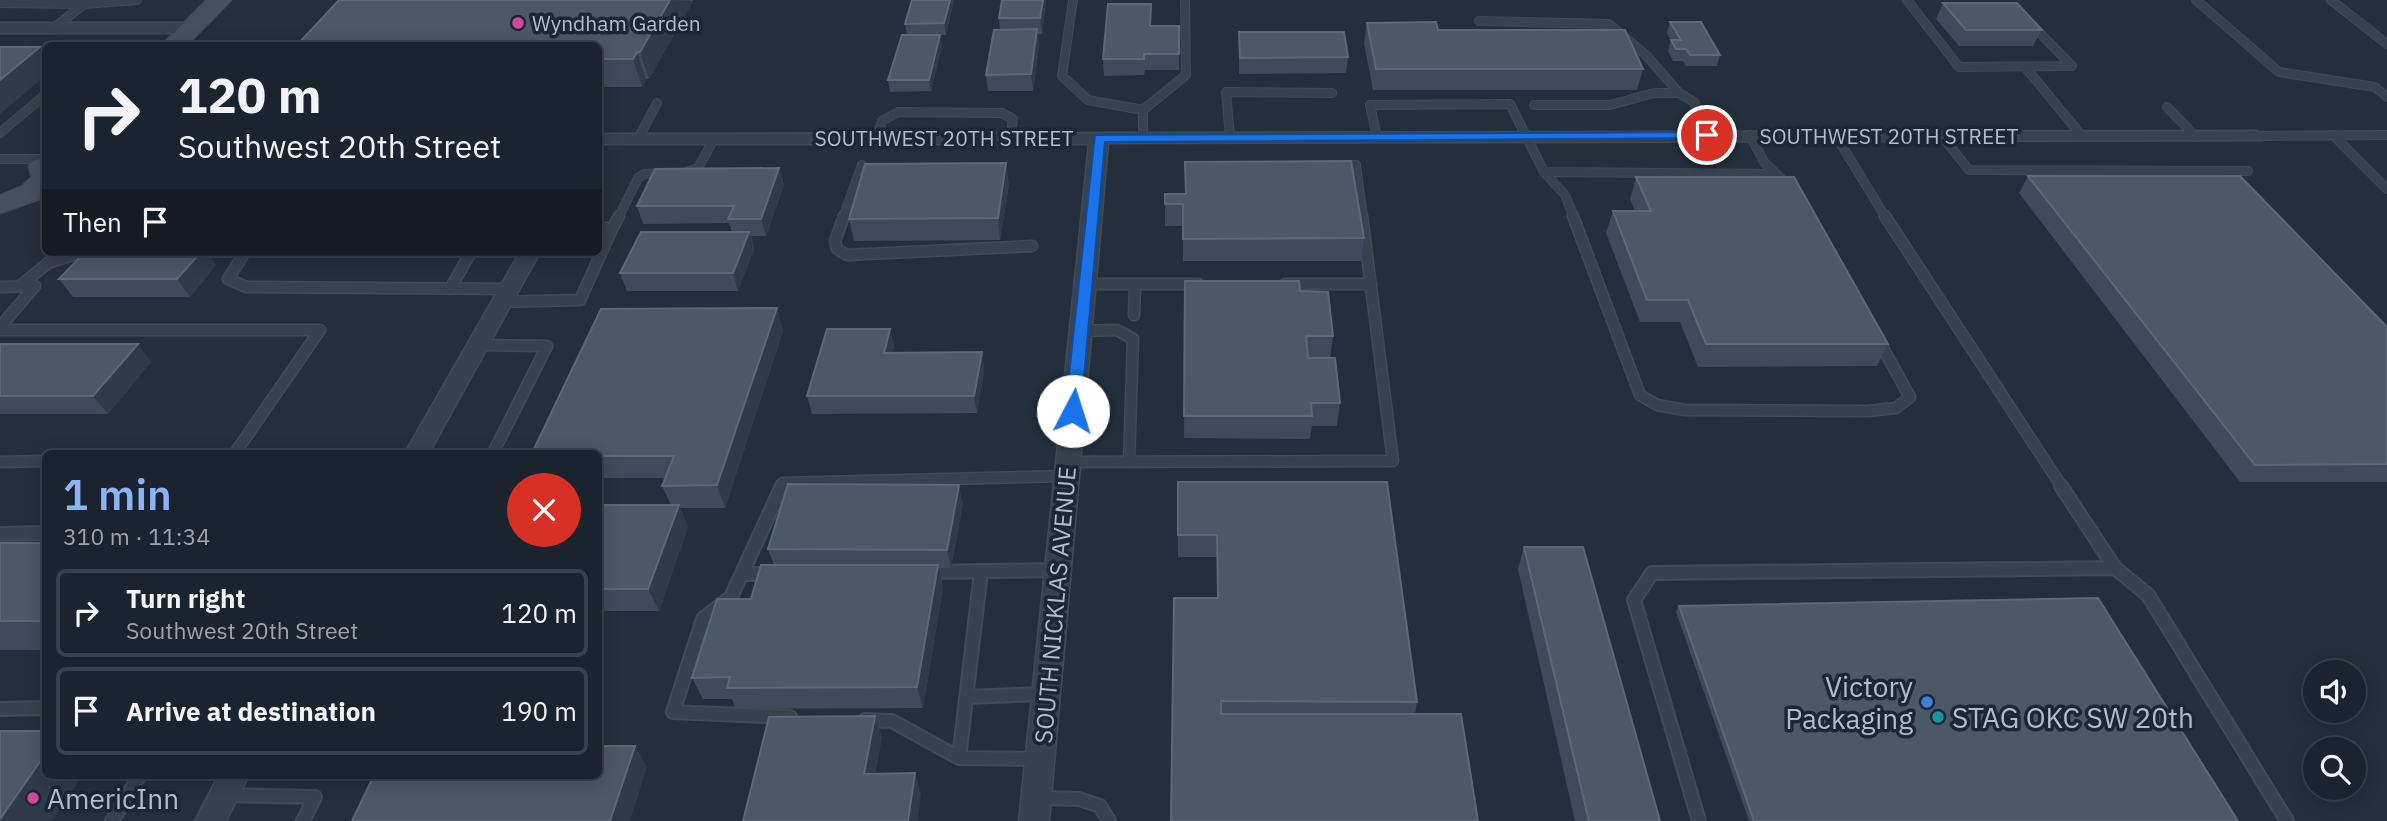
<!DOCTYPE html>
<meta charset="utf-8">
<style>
:root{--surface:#1b232e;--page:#282f3a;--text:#f1f3f6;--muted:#a0a4aa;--line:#39404a;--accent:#8ab4f8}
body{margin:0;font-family:"IBM Plex Sans",sans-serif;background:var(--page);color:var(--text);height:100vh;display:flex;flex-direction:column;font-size:26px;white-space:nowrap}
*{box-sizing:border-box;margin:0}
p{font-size:23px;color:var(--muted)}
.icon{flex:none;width:38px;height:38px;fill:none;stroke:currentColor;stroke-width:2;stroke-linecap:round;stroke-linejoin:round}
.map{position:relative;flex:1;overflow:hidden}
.sheet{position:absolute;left:42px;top:450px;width:560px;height:329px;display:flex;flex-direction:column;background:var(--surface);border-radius:10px;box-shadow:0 4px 18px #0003,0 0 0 2px var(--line)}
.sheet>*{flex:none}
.banner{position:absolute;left:42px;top:42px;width:560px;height:214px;border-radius:10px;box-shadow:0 4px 18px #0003,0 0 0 2px var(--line);background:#1b232e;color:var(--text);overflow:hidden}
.buttons{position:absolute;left:2303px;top:660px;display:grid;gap:14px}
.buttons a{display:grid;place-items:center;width:63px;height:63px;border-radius:50%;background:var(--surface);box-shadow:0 4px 18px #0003,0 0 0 2px var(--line);font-size:35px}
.pin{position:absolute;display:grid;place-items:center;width:60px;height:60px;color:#fff;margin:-30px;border:4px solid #fff;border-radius:50%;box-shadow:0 2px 7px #0007}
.me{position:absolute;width:77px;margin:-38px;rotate:5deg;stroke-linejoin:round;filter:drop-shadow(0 0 5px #0008)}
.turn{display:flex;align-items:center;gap:24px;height:147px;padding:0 21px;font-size:32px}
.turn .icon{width:91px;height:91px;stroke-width:2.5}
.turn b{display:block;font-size:49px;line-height:60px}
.then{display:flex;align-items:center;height:66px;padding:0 21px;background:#0003;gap:14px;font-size:26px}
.round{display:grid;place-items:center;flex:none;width:74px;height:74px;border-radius:37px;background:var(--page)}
.summary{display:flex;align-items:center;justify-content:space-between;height:119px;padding:0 21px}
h1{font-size:42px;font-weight:600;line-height:52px;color:var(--accent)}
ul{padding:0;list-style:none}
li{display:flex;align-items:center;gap:21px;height:88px;margin:0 14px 10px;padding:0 7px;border:4px solid var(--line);border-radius:10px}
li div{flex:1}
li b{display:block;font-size:26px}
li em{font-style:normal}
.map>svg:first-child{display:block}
</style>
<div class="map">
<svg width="2387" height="821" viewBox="0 0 2387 821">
<rect width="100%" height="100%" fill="#242f3e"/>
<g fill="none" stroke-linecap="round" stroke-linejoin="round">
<defs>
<path id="service-far2" d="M1073,0L1062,76L1088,100L1143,110L1186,75L1185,0
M1907,0L1959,67L2072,66L2032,25
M2196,0L2279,72L2375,87L2387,97
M2331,0L2387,44
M0,3L84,4
M1479,21L1609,24L1647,56L1679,93
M54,28L84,4L137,0
M2025,67L2082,136
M1534,105H1610L1654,93H1679L1694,102L1707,135
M2167,107L2196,137
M1143,110V138
M0,133L46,94
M1750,135L1764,162L1788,185
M2333,135L2387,189
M1836,136L1886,218
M1942,136L1969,170L2248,171
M2256,136L2387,135
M1230,137L1226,92L1332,93
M1377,137L1370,105L1510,104L1544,172L1565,195L1574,218
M877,138L882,121L898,112L1002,113L1013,119L1010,138
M638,139L657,103
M0,159H46
M1340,165H1356L1363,218
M1544,172L1776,174
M684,173L698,168L714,139
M618,218L638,178L644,174L664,173
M843,218L862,165"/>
<path id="service-far1" d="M844,216L835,241L837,249L847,255L1032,246
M1573,216L1640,395L1657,405L1685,410L1868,411L1896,408L1910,397L1879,341
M1885,216L2062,487
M612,229L619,216
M245,252L228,279L246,287L509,289
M1085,284H1135L1134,315
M1135,284H1198
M1285,284H1371
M20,286L48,263L83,252
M0,287L35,286L0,327
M450,289L471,252
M502,302L580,300L612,229L598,227
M0,330H320L235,453
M1081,331L1117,330L1133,339L1129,462
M478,345L547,346L493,453
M0,462L46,461
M1068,462L1393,461L1362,216
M781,487L783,483L1067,476"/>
<path id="service" d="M782,486L731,597L703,619L673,712L790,717
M2061,486L2115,568L2148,595L2287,821
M0,534L46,533
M928,572L1058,570
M742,574H772
M966,697L1044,694
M0,709L46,708
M865,720L892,721L959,758L1039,759
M959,758L981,572
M225,795L315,797L303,821
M1039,798L1079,799L1100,806L1109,821
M112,821L140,775
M1699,821L1634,600L1652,573L2115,568"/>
<path id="minor" d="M0,23H191L199,28L191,33H0Z
M2256,131L2265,136L2262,140L1108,143L1049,821H1019L1089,144H598V134Z
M520,252H540L429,453H405Z
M219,775H249L226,821H195Z"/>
<path id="secondary" d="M207,0H231L186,46H161Z
M42,158L46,159V192L39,199L0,213V196L21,187L32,177L29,166L33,161Z"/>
</defs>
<!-- service-far2 casing -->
<use href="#service-far2" stroke="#414a57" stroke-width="10"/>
<!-- service-far1 casing -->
<use href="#service-far1" stroke="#414a57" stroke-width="13"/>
<!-- service casing -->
<use href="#service" stroke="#414a57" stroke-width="16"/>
<!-- minor casing -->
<use href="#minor" stroke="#414a57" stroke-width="3"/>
<!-- secondary casing -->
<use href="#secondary" stroke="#414a57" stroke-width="3"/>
<!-- service-far2 -->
<use href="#service-far2" stroke="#38414e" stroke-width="8"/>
<!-- service-far1 -->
<use href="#service-far1" stroke="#38414e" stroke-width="10"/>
<!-- service -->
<use href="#service" stroke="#38414e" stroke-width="12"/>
<!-- minor -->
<use href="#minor" fill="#38414e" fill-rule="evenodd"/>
<!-- secondary -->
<use href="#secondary" fill="#465061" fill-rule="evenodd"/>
</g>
<!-- wall -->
<path fill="#3f4b5c" d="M339,0H693V1L649,79H646L642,87H598V46Z
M912,0H954L946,35H940L942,46L931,91L890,92L888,80L907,35L905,24Z
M1002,0H1046L1042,34H1038L1039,46L1033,91H988L986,75L1000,30L999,18Z
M1943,3L2042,30L2033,46H1959L1936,19Z
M1670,22L1720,55L1717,66H1686L1683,61H1673L1668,51L1671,40L1667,33Z
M1367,23L1438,30L1643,69L1637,90H1373L1364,43Z
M1151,26H1179V70H1145L1144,75L1104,76L1103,59Z
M1239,32L1348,57L1346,73L1239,74Z
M779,168L784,185L766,236H751L754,249L738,291H627L620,273L732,232L729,223L643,224L637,206Z
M2028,176L2387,327V482H2240L2019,193Z
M1636,177L1888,344L1877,366L1698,367L1680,322H1640L1606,233L1613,211H1635L1630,199Z
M1009,185L1000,240L854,241L849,219Z
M1165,194L1364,238L1361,261H1183V226H1165Z
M216,265L190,297H73L59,279Z
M1185,281L1300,291L1333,336L1330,358L1340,403L1337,426H1312L1310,439L1184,438Z
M777,308L783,331L725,508H680L688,527L659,611H598V505H671L662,486L665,478H598V453Z
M890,329L894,346L892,353L982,352L984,370L977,413L812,414L807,396Z
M0,344H138L151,362L108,414H0Z
M1178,482L1417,702L1415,714L1171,821L1218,598L1217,557H1178Z
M963,503L951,568H938L943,587L923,708L736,709L732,699H703L692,678L751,599L774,565L768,549Z
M0,543H46V650H0Z
M1524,547L1660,821H1575L1518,569Z
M1679,606L2238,821H1749L1676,612Z"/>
<!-- shaded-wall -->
<path fill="#2f3b4b" d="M670,0L693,1L649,79L640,52Z
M950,0H954L946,35L944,23Z
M1043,0H1046L1042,34L1040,18Z
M1037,29L1039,46L1033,91L1031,74Z
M940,35L942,46L931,91L929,80Z
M40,47L46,55V75L0,114V80Z
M637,52L646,79L642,87L633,59Z
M1006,163L1009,185L1000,240L998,218Z
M779,168L784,185L766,236L761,219Z
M749,232L754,249L738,291L733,273Z
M201,252H208L216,265L190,297L177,279Z
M777,308L783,331L725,508L717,485Z
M890,329L894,346L888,370L884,353Z
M138,344L151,362L108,414L93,396Z
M982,352L984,370L977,413L974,396Z
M959,485L963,503L951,568L947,550Z
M679,505L688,527L659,611L648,589Z
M938,565L943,587L923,708L917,687Z
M875,716L882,737L872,795L864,774Z
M635,746L647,767L630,821H610Z
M46,753V775H82L52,821H0V819Z
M915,773L921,793L918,821H908Z"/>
<!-- building -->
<path fill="#4b5868" stroke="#5c6777" stroke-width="2" d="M339,0H670L640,52H637L633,59H598V46H296Z
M912,0H950L944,23L905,24Z
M1002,0H1043L1040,18H999Z
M1943,3H2017L2042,30H1966Z
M1108,4H1151L1150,26H1179V54H1144V59H1103Z
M1436,22L1438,30H1625L1643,69H1376L1367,23Z
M1670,22H1701L1720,55H1690L1686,49H1676L1671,40H1681Z
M1037,29L1031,74L986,75L994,30Z
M1239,32H1344L1348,57L1240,58Z
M902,35H940L929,80H888Z
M0,47H40L0,80Z
M1351,161L1364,238L1183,239V204H1165V194H1186L1185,162Z
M1006,163L998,218L849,219L865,164Z
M779,168L761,219H728L734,206H637L655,169Z
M2028,176H2240L2387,327V464L2255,465Z
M1636,177H1794L1888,344H1706L1688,300H1647L1613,211H1651Z
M641,232H749L733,273H620Z
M85,252H201L177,279H59Z
M1185,281H1299L1300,291L1328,292L1333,336H1306L1308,358H1335L1340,403H1311L1312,416H1184Z
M777,308L717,485L662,486L674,456H598V453H532L601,309Z
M827,329H890L884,353L982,352L974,396H807Z
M0,344H138L93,396H0Z
M1178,482H1387L1417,702L1221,701V714H1461L1478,821H1171L1174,598H1218L1217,535H1178Z
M788,484L959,485L947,550L768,549Z
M598,505H679L648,589H598Z
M0,543H46V621H0Z
M1524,547H1583L1660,821H1589Z
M761,565H938L917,687L727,688L730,677L692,678L717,599H751Z
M2098,598L2238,821H1754L1679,606Z
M875,716L864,774L915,773L908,821H743L769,717Z
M0,731H46V753L0,819Z
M598,746H635L610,821H352L374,775H598Z"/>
<!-- route -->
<path fill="#1a73e8" stroke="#114b97" stroke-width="2" d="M1707,132L1712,133V138L1105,142L1081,411L1073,416L1065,411L1095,135Z"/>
<!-- markers -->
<g fill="#d1479c" stroke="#1d2633" stroke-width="2.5">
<circle cx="518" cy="23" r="7"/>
<circle cx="33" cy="798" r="7"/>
</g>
<circle fill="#3f7fe0" stroke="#1d2633" stroke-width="2.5" cx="1927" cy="702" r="7"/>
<circle fill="#0f9aa8" stroke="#1d2633" stroke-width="2.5" cx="1938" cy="717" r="7"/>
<g text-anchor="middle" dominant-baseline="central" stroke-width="7" stroke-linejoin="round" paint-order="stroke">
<!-- far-poi labels -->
<g font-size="21" fill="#b4bcc9" stroke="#1d2633" text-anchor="start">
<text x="532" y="23">Wyndham Garden</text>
</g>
<!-- far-street labels -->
<g font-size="21" fill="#b4bcc9" stroke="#1d2633">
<text x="1889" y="136">SOUTHWEST 20TH STREET</text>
<text x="944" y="138">SOUTHWEST 20TH STREET</text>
</g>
<!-- street labels -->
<g font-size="24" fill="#b4bcc9" stroke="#1d2633">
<text transform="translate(1055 605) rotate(-85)">SOUTH NICKLAS AVENUE</text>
</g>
<!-- near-poi labels -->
<g font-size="28" fill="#b4bcc9" stroke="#1d2633" text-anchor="start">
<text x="1913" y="686" text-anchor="end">Victory<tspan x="1913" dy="32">Packaging</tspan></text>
<text x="1952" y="717">STAG OKC SW 20th</text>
<text x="47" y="798">AmericInn</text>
</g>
</g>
</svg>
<div class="buttons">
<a><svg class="icon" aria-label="sound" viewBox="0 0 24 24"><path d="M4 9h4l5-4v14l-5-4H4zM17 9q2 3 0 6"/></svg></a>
<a><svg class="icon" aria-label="search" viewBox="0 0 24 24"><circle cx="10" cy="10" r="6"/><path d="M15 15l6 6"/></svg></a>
</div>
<div class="pin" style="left:1707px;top:135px;background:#d93025"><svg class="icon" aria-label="arrive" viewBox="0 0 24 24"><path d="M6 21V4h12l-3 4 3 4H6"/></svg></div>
<svg class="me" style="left:1073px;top:411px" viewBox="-20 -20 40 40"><circle r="19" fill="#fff"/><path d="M0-13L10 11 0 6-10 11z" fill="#1a73e8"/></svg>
<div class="banner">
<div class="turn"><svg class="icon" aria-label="right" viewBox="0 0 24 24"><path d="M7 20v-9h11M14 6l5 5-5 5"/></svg><div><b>120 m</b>Southwest 20th Street</div></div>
<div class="then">Then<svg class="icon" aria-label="arrive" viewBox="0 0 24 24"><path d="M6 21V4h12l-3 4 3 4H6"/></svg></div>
</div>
<section class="sheet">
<div class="summary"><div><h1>1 min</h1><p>310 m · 11:34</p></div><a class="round" style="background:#d93025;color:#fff"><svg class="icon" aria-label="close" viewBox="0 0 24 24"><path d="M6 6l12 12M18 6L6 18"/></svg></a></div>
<ul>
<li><svg class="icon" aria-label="right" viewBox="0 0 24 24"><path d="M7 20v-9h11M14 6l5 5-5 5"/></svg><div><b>Turn right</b><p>Southwest 20th Street</p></div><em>120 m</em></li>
<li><svg class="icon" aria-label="arrive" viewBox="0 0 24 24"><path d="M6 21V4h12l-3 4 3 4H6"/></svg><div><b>Arrive at destination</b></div><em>190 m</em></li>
</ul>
</section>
</div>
